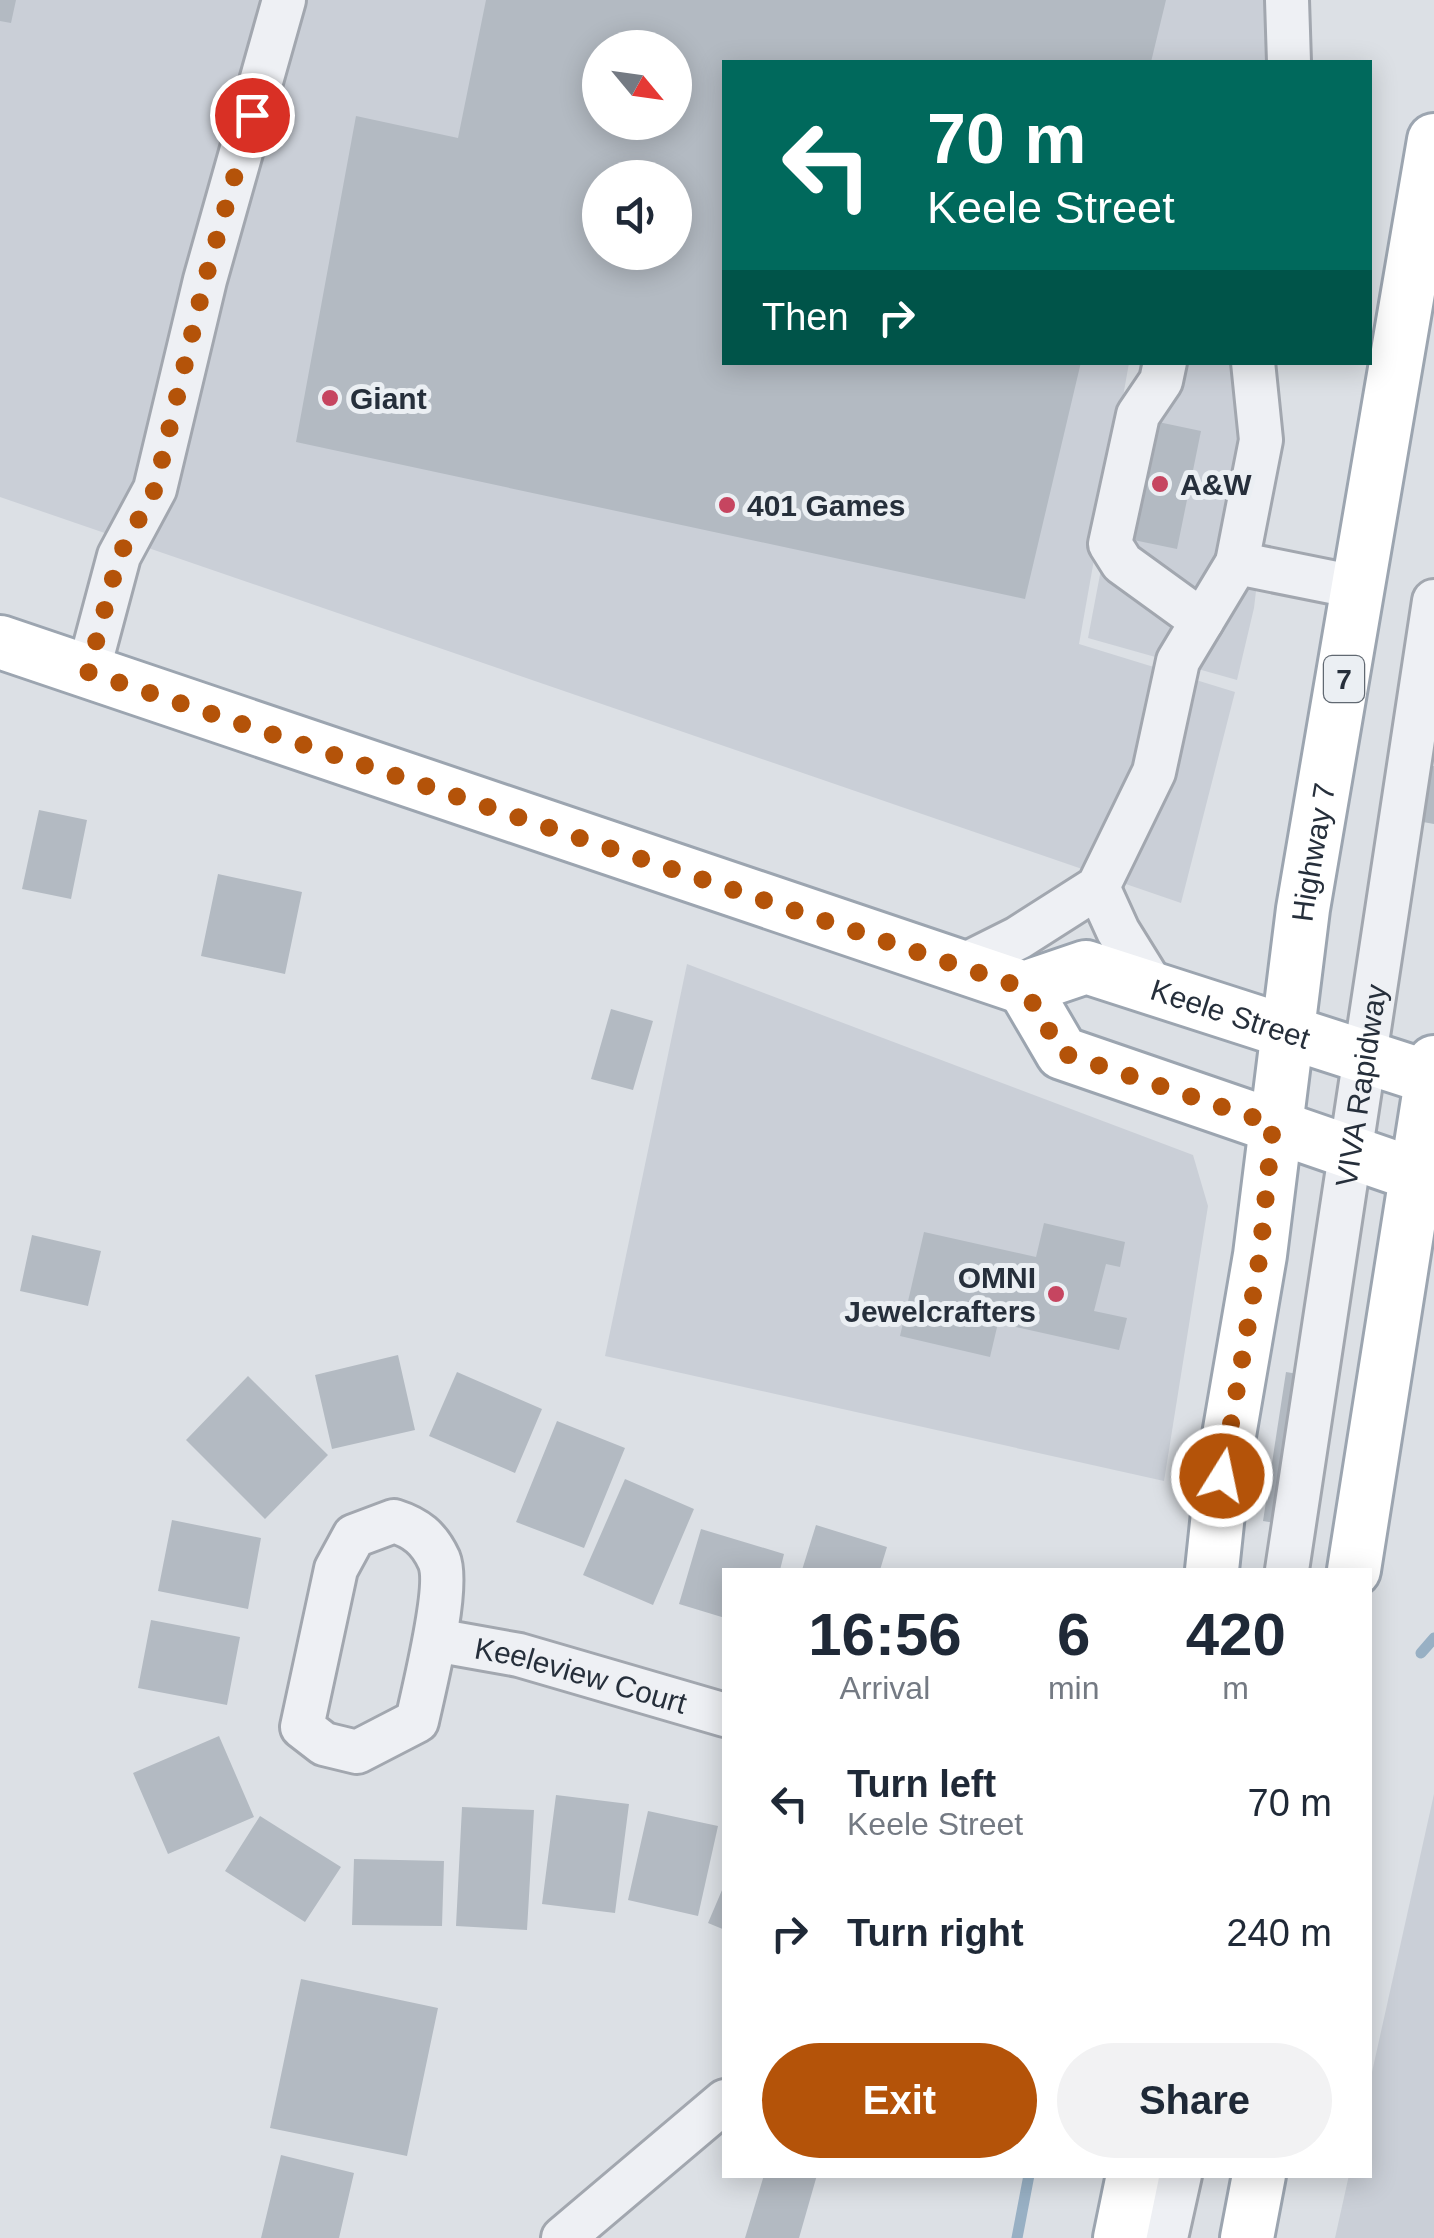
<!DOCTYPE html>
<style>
:root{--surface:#fff;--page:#f2f2f3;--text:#1f2937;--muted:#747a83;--accent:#b45309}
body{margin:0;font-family:Helvetica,sans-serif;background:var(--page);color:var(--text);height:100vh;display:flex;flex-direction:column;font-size:38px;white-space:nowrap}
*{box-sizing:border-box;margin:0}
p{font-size:32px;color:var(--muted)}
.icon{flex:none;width:55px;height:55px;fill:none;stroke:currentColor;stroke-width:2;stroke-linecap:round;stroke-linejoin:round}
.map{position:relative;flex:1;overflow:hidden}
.side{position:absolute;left:722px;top:1568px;width:650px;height:610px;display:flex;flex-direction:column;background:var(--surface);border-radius:0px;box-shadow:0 5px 25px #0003}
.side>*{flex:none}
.top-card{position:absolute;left:722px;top:60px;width:650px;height:305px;border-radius:0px;box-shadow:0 5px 25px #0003;background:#00695c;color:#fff;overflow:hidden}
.needle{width:65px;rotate:119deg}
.controls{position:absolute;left:582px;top:30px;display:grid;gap:20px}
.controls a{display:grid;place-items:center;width:110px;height:110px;border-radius:50%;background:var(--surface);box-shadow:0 5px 25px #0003;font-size:50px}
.pin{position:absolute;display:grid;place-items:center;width:85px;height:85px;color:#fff;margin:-42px;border:5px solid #fff;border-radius:50%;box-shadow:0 2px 10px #0007}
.me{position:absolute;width:110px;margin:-55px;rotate:10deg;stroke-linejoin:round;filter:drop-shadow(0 0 8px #0008)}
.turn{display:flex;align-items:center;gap:35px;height:210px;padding:0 40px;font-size:45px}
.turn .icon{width:130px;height:130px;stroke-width:2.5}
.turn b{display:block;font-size:70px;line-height:85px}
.then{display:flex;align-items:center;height:95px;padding:0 40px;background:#0003;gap:20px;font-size:38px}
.eta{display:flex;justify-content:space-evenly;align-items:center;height:170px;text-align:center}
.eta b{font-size:60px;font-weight:800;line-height:70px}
.cta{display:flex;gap:20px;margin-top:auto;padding:20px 40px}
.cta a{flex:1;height:115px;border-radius:60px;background:var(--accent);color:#fff;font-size:40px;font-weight:800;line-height:115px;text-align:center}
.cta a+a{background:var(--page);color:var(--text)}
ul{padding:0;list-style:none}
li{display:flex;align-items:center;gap:30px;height:130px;padding:0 40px}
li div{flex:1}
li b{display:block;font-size:38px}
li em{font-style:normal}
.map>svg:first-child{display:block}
</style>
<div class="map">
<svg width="1434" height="2238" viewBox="0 0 1434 2238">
<rect width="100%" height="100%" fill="#dce0e5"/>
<!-- built -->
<path fill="#cacfd7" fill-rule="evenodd" d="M0,0H1309L1301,62H725V362L1129,363L1079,644L1235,692L1181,903L0,497ZM600,48H675V122H600ZM600,178H675V252H600Z
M1140,363H1272V454L1254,608L1237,680L1088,638Z
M687,964L1193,1155L1208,1206L1164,1481L605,1356Z
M1434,1794V2238H1335L1349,2175H1370V2081Z"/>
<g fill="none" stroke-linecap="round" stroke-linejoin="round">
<!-- stream -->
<path stroke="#98b0c4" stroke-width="11" d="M1421,1653L1434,1638
M1017,2238L1029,2175"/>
</g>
<!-- building -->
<path fill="#b3bac2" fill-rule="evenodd" d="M0,0H16L11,23L0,21Z
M486,0H1166L1151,62H725V362H1081L1025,599L296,442L356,116L458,138ZM600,48H675V122H600ZM600,178H675V252H600Z
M1144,419L1201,431L1177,549L1119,537Z
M1432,766H1434V824L1423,822Z
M39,810L87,820L71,899L22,889Z
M218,874L302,892L285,974L201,956Z
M611,1009L653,1021L633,1090L591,1079Z
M1044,1223L1125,1242L1120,1267L1106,1264L1094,1311L1127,1318L1119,1350L998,1323L990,1357L900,1336L924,1232L1036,1257Z
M32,1235L101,1251L88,1306L20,1291Z
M398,1355L415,1430L332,1449L315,1375Z
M457,1372L542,1409L515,1473L429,1436Z
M1286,1372L1310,1376L1287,1525L1263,1521Z
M248,1376L328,1455L265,1519L186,1440Z
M557,1421L625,1448L584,1548L516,1522Z
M625,1479L694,1509L653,1605L583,1575Z
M172,1520L261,1538L248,1609L158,1591Z
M816,1525L887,1547L880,1570H802Z
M701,1529L784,1554L780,1570H725V1618L679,1604Z
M151,1620L240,1637L227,1705L138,1688Z
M219,1736L254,1817L168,1854L133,1773Z
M556,1795L629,1804L615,1913L542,1904Z
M462,1807L534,1810L527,1930L456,1926Z
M648,1811L718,1826L698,1916L628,1900Z
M260,1816L341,1867L305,1922L225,1871Z
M354,1859L444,1861L442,1926L352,1925Z
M725,1883V1930L708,1923Z
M301,1979L438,2008L407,2156L270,2128Z
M281,2155L354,2173L339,2238H261Z
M764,2175H817L799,2238H745Z"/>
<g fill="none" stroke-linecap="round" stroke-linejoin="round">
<defs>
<g id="minor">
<path d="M1287,0L1289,62"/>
<path d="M1165,362L1161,381L1138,415L1110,544L1122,563L1202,621"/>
<path d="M1237,563L1261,440L1253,362"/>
<path d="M88,672L119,556L155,489L205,280L284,0"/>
<path d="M1098,887L1118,931L1154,989"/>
<path d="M962,966L1018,938L1098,887L1154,772L1178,661L1237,563L1361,588"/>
<path d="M394,1521C416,1528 429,1538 439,1560C450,1586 424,1689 417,1721L357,1752L324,1744L302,1727L336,1569L354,1536Z"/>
<path id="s1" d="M1287,1570L1434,601"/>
<path id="s2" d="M435,1640L519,1655L725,1715"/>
<path d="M563,2238L725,2101"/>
<path d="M1166,2238L1180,2175"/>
</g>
<g id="major">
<path id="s3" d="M0,642L1024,988L1086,967L1434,1079"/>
<path d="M1024,988L1062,1053L1434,1181"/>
<path id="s4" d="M1212,1570L1222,1476L1260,1255L1303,909L1434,140"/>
<path d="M1354,1570L1434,1062"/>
<path d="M1120,2238L1133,2175"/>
<path d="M1247,2238L1259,2175"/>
</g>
</defs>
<!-- minor casing -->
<use href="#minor" stroke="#a2a7af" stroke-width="48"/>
<!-- major casing -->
<use href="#major" stroke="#9ca5b0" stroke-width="58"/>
<!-- minor -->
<use href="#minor" stroke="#eef0f4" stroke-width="42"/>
<!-- major -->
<use href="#major" stroke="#fff" stroke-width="52"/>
</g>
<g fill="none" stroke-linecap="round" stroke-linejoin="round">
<!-- route -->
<path stroke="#b45309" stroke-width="18" stroke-dasharray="0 32.4" d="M252,115L205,280L155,489L119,556L88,672L1024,988L1062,1053L1273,1124L1260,1255L1222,1476"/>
</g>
<!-- markers -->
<g fill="#c64560" stroke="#ebeff3" stroke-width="4">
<circle cx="330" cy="398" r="10"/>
<circle cx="1160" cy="484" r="10"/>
<circle cx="727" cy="505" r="10"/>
<circle cx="1056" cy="1294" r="10"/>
</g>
<g text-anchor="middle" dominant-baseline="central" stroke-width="10" stroke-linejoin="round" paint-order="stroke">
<!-- shield labels -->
<rect fill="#ebeff3" stroke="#616972" stroke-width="2.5" x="1324" y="656" width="40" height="46" rx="8"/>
<g font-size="28" font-weight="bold" fill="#262f3b">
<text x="1344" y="679">7</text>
</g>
<!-- poi labels -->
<g font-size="30" font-weight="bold" fill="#262f3b" stroke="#ebeff3" text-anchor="start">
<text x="350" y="398">Giant</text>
<text x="1180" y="484">A&amp;W</text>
<text x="747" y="505">401 Games</text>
<text x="1036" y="1277" text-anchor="end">OMNI<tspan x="1036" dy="34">Jewelcrafters</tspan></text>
</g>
<!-- street labels -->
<g font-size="30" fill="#262f3b" stroke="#ebeff3">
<text stroke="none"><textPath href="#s4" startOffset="725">Highway 7</textPath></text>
<text stroke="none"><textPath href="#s3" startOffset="1298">Keele Street</textPath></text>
<text stroke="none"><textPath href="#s1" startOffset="490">VIVA Rapidway</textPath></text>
<text stroke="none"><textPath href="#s2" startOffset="150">Keeleview Court</textPath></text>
</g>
</g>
</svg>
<div class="controls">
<a><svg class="needle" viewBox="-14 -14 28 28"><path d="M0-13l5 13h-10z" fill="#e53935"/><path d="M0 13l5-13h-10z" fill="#747a83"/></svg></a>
<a><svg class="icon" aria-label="sound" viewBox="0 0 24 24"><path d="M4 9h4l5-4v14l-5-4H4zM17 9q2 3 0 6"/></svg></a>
</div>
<div class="pin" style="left:252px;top:115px;background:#d93025"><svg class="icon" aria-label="arrive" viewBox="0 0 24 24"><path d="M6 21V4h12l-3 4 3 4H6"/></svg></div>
<svg class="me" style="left:1222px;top:1476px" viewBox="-20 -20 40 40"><circle r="17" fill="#b45309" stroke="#fff" stroke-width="3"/><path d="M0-11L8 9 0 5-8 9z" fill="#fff"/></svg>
<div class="top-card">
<div class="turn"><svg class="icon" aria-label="left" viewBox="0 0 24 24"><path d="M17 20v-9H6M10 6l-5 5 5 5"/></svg><div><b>70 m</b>Keele Street</div></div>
<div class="then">Then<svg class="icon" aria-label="right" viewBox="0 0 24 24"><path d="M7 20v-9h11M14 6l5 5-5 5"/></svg></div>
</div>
<section class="side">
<div class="eta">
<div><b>16:56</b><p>Arrival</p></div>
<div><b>6</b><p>min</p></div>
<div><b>420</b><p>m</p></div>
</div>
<ul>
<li><svg class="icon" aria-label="left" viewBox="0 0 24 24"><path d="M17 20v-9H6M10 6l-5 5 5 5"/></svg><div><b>Turn left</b><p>Keele Street</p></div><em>70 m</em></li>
<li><svg class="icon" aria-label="right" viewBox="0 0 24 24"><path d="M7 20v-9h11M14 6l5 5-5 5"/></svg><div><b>Turn right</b></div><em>240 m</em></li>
</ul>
<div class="cta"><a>Exit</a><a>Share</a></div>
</section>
</div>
